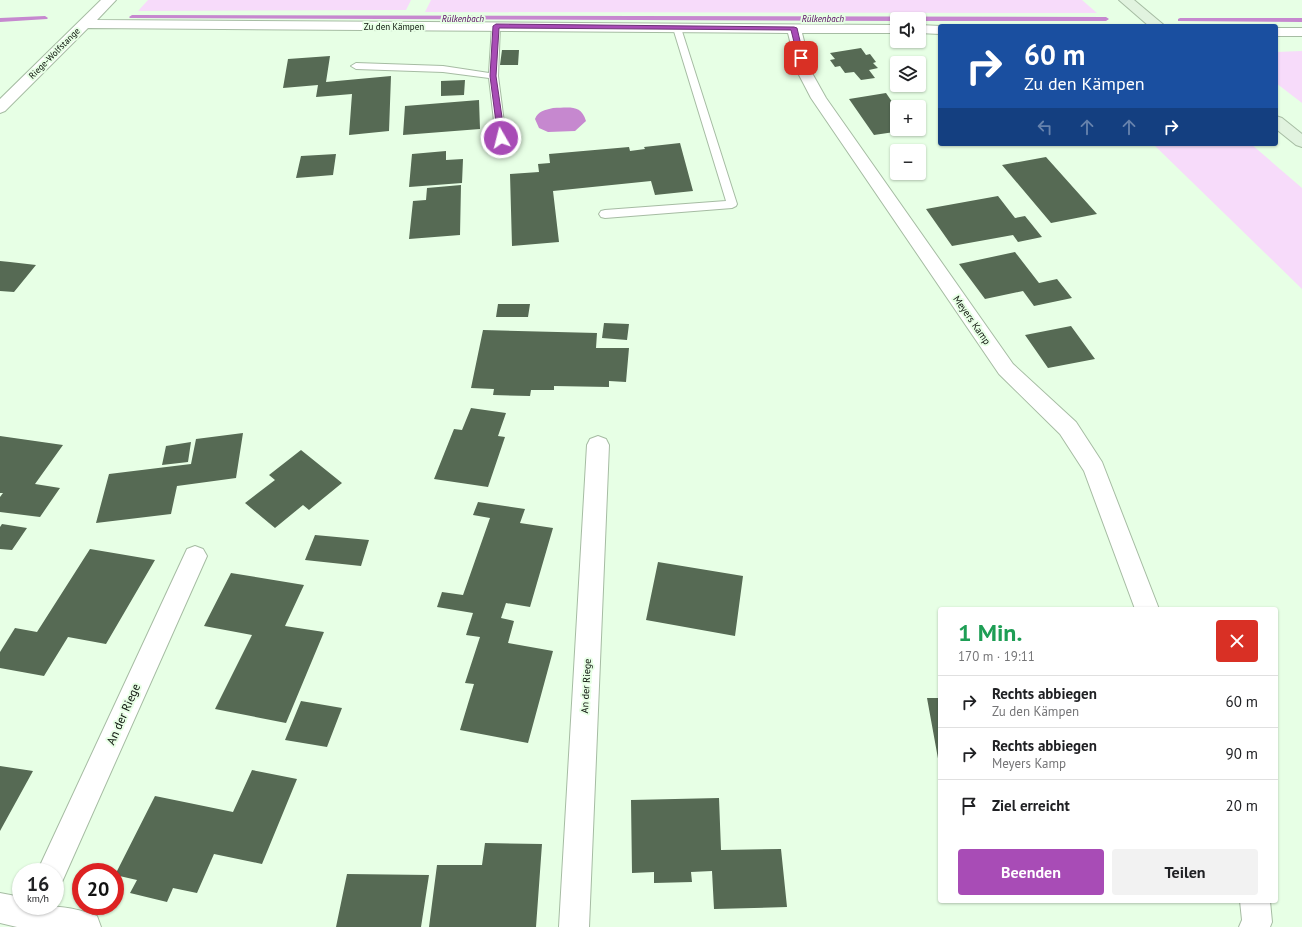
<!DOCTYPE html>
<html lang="de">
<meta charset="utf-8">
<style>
:root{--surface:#fff;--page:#f2f2f2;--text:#202124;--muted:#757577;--line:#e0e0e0;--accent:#a84cb6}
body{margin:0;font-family:"PT Sans",sans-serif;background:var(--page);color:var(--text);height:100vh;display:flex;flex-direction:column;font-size:15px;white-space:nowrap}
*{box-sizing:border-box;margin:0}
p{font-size:13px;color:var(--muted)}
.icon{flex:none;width:22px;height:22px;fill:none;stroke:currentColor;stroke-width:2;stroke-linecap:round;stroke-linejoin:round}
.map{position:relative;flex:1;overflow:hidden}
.drawer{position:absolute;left:938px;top:607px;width:340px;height:296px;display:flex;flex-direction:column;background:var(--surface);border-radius:4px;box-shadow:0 1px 3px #0004}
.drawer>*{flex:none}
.banner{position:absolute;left:938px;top:24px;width:340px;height:122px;border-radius:4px;box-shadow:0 1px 3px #0004;background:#1a4fa0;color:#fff;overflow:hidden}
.fabs{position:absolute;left:890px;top:12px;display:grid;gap:8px}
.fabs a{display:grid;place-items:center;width:36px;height:36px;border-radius:4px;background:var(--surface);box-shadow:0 1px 3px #0004;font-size:20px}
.speed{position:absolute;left:12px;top:863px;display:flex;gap:8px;font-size:20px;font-weight:700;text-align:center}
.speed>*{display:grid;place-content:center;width:52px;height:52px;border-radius:50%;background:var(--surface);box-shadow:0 1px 3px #0004;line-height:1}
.speed small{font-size:10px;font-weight:400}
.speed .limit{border:6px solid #d22;background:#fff;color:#111}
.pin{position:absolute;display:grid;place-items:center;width:34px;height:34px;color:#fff;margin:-17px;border-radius:8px;box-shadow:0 2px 6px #0006}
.me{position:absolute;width:44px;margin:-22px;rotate:352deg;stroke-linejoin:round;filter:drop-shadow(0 0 3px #0008)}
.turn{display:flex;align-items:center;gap:14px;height:84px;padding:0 20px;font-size:18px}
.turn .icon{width:52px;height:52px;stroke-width:2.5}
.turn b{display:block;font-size:28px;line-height:34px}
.lanes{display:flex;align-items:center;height:38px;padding:0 20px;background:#0003;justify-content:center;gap:20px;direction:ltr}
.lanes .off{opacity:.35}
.round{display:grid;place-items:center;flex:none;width:42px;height:42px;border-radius:4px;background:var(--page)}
.head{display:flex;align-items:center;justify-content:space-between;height:68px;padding:0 20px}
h1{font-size:24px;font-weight:800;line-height:30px;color:#1e9e55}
.button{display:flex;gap:8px;margin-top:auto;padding:8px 20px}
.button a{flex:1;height:46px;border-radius:4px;background:var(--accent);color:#fff;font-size:16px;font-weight:800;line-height:46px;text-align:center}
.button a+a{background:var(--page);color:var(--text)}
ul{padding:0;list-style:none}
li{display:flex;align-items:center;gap:12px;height:52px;padding:0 20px;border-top:1px solid var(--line)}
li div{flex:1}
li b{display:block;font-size:15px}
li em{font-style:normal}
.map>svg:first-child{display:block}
</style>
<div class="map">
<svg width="1302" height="927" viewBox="0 0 1302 927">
<rect width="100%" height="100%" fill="#e7ffe5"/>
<!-- green -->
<path fill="#f7dbfa" d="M148,0H411L406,10L138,11Z
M431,0H1082L1097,13L425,12Z
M1302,51V103L1276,83V52Z
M1153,144H1251L1302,188V289Z"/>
<!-- water -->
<path fill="#c688cf" d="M553,108C569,108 581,104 586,121L575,131L548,132L539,128L535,119C538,111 545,110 553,108Z"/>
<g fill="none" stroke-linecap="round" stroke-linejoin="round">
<!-- stream -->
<path fill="#c688cf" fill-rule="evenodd" d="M132,15L1106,17L1109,19L1106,21H919V19H897V21L130,18L129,17Z
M45,16L48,18L47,19L0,22V18Z
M1180,18H1302V22L1178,21V19Z"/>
</g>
<!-- building -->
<path fill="#566a54" d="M861,48L866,55L870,54L876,62L873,63L878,68L869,70L875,78L861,80L854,72L845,73L840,66L835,67L830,60L835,59L830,53Z
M502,50H519L518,65H500Z
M330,56L326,82L391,76L389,131L349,135L352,94L316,97L318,85L283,88L288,59Z
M465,80L464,95L441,96V81Z
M886,93L897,109V129L908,130L874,135L849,99Z
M479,100L480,129L403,135L405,106Z
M680,143L693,191L655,195L651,181L553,191L559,242L512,246L510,174L539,172L538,164L550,163L549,154L629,147L630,151L645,149L644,147Z
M446,151V160L463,159L462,183L409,187L412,154Z
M336,154L333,175L296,178L301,156Z
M1046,157L1097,214L1051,223L1002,165Z
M461,185L460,235L409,239L413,201L426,200L427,188Z
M998,196L1015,218L1025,216L1042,237L1018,242L1013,235L952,246L926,209Z
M1015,252L1039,283L1057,279L1072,298L1034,306L1023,291L985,299L959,264Z
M0,261L10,262L36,265L14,292L0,291Z
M498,304H530L528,317H496Z
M604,323L629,324L627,340L602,338Z
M1071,326L1095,359L1048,368L1025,335Z
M483,330L597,333L596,348H629L626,382L609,381V387L554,386V390H531L530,396L493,395L494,389L471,388Z
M471,408L506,413L498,436L505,437L488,487L434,479L454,429L462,430Z
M243,433L236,478L177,486L171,514L96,523L109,474L191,464L196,439Z
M0,436L63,445L35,484L60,488L40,517L0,512V497L3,493H0Z
M191,442L188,462L162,465L166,446Z
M301,450L342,483L309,510L303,505L275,528L245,503L275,480L269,475Z
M478,502L525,509L520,523L553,528L530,607L506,603L501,618L514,621L508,643L553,651L528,743L460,730L474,684L465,683L480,637L466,635L473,613L437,607L442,592L463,595L490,518L473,515Z
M2,524L27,528L12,550L0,549V527Z
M315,535L369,540L361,566L305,560Z
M90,549L155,560L106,644L68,637L44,676L0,668V652L15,628L37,632Z
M658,562L743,576L735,636L646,620Z
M231,573L304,585L285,626L324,632L286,723L215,709L252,635L204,626Z
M927,698H940V764H939Z
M301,701L342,708L327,747L285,740Z
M0,766L33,771L0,831Z
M252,770L297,779L262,864L214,854L197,893L173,888L167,902L130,893L137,880L115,875L155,796L233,812Z
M719,798L721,850L781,849L787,907L714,909L712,871L691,872L692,882L654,883V872L632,873L631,800Z
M485,843L542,844L536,927H429L437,865H482Z
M347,874L429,875L421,927H336Z"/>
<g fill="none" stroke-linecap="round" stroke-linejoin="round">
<defs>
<path id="service" d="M496,23L500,26L498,76L506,138L505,140L501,141L496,138L489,78L443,72L356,69L351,66L356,63L443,66L489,73L492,26Z
M677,25L681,28L737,204L736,206L732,208L605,218L601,217L599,214L601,211L605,210L726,201L673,28Z"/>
<path id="minor" d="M101,0H116L97,20L897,25V33H802L812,73L826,98L1013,364L1076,422L1102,462L1159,609H1135L1084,471L1060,434L999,374L811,98L798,73L788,33L88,28L5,111L0,113V99Z
M919,25L941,26L940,34L919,33Z
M1276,28H1302V36H1276Z
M598,436L606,439L609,445L589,927H559L587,445L590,439Z
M195,546L203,549L207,556L62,882L55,886V872H37L187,549Z
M0,893L21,897V906C50,906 69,905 97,916L101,927H17L0,923Z
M1240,901H1270L1272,922L1270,927H1239L1242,920Z"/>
<path id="secondary" d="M1119,0H1134L1165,26H1149Z
M1276,116L1282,118L1302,134V147L1296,145L1276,129Z"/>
</defs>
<!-- service casing -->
<use href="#service" stroke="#a6bca3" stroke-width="2"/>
<!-- minor casing -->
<use href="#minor" stroke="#a6bca3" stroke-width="2"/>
<!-- secondary casing -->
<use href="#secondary" stroke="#a6bca3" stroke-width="2"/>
<!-- service -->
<use href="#service" fill="#fff" fill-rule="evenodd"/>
<!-- minor -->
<use href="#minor" fill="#fff" fill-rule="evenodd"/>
<!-- secondary -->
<use href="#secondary" fill="#e1f3df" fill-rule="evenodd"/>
</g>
<!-- route -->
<path fill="#a84cb6" stroke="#6d3176" d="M496,24L794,27L797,28L804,58L801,60L798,58L791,30L499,28L496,76L505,138L501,140L498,138L490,76L493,26Z"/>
<g text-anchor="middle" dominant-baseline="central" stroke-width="4" stroke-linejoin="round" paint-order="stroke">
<!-- far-water labels -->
<g font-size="9" font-style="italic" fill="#550360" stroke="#e7ffe5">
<text x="463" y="18">Rülkenbach</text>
<text x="823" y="18">Rülkenbach</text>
</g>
<!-- far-street labels -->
<g font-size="9" fill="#0a1209" stroke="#e7ffe5">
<text x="394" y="26">Zu den Kämpen</text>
<text transform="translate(54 53) rotate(-45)">Riege-Wolfstange</text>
</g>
<!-- street labels -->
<g font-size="10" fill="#0a1209" stroke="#e7ffe5">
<text transform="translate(972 320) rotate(55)">Meyers Kamp</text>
<text transform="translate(586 686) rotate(-87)">An der Riege</text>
</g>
<!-- near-street labels -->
<g font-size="12" fill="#0a1209" stroke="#e7ffe5">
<text transform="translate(123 714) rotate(-66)">An der Riege</text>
</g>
</g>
</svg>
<div class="fabs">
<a><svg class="icon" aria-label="sound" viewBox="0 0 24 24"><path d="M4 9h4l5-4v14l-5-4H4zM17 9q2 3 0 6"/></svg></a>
<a><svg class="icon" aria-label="layers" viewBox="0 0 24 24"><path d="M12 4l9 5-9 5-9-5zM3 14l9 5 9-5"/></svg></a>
<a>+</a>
<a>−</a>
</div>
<div class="speed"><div>16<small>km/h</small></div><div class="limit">20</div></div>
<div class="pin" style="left:801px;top:58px;background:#d93025"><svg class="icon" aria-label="arrive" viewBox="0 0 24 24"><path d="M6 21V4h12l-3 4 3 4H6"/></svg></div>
<svg class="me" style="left:501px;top:138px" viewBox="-20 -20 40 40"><circle r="17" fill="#a84cb6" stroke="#fff" stroke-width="3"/><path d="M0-11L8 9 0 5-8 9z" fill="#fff"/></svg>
<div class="banner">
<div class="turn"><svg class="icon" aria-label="right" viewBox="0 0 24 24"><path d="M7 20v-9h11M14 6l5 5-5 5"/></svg><div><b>60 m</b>Zu den Kämpen</div></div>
<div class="lanes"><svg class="icon off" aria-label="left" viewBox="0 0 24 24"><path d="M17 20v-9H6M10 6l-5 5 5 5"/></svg><svg class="icon off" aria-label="ahead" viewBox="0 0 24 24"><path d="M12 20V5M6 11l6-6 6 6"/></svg><svg class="icon off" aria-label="ahead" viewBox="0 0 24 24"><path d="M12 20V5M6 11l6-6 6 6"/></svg><svg class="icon" aria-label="right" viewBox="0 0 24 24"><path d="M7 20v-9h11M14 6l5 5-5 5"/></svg></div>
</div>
<section class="drawer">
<div class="head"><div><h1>1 Min.</h1><p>170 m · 19:11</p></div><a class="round" style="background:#d93025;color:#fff"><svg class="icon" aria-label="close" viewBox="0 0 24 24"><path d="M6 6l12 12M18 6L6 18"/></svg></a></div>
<ul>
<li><svg class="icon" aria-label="right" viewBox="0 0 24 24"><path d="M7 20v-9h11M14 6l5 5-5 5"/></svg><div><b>Rechts abbiegen</b><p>Zu den Kämpen</p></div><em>60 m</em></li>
<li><svg class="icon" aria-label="right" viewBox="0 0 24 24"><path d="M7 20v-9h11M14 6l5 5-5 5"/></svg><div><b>Rechts abbiegen</b><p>Meyers Kamp</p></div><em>90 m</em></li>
<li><svg class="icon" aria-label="arrive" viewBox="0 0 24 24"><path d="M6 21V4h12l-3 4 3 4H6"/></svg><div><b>Ziel erreicht</b></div><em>20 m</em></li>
</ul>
<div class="button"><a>Beenden</a><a>Teilen</a></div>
</section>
</div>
